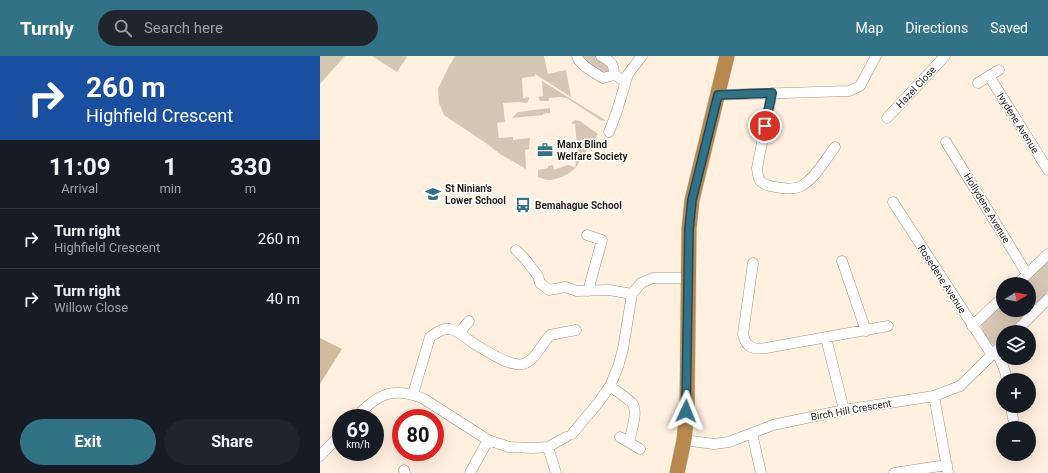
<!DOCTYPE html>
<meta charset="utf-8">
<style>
:root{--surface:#171b24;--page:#20242c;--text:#f1f3f6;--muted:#9ea1a6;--line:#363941;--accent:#327286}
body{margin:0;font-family:Roboto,sans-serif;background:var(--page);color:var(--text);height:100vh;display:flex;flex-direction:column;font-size:15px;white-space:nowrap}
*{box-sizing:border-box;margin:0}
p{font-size:13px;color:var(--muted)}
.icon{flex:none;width:22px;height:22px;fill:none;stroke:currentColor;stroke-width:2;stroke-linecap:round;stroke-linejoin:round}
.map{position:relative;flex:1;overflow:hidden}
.drawer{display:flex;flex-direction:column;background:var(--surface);width:320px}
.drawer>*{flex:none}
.top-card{background:#1a4fa0;color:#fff;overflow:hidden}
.needle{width:26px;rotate:79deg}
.controls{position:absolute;left:676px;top:221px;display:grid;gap:8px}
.controls a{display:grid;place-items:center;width:40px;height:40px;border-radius:50%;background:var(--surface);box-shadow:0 4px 16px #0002;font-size:20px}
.speed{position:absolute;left:12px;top:353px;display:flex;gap:8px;font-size:20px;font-weight:700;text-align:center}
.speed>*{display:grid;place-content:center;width:52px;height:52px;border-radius:50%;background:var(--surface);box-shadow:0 4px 16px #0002;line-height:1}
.speed small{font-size:10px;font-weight:400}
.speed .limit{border:6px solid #d22;background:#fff;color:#111}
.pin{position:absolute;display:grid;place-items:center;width:34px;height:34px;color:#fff;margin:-17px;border:2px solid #fff;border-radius:50%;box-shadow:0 1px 4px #0007}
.me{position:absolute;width:44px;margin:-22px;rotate:2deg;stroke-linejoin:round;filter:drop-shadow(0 0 3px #0008)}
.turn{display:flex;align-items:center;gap:14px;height:84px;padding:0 20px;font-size:18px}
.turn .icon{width:52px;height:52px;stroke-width:2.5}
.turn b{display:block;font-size:28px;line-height:34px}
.eta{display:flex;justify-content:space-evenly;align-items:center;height:68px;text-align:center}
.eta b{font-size:24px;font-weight:700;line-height:28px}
.primary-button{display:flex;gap:8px;margin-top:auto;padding:8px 20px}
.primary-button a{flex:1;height:46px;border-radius:24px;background:var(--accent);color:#fff;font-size:16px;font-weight:700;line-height:46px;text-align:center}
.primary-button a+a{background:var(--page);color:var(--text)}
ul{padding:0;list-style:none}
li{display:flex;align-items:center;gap:12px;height:60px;padding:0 20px;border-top:1px solid var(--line)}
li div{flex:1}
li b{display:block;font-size:15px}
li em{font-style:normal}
header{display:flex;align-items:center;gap:24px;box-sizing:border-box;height:56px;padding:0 20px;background:var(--accent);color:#fff}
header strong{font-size:19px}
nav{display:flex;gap:22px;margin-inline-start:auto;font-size:14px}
.search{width:280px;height:36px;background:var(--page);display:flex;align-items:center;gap:10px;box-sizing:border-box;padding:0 14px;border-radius:22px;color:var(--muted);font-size:15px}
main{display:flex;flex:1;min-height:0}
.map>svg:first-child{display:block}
</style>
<header>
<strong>Turnly</strong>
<div class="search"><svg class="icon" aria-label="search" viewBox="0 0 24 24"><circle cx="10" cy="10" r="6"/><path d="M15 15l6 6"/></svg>Search here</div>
<nav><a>Map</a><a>Directions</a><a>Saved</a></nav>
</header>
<main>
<section class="drawer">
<div class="top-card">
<div class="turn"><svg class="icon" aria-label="right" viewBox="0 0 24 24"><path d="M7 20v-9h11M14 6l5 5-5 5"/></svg><div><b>260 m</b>Highfield Crescent</div></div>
</div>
<div class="eta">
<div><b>11:09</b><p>Arrival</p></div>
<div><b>1</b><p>min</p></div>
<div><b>330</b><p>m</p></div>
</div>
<ul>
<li><svg class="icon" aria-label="right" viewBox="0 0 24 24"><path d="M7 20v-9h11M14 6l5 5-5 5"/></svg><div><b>Turn right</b><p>Highfield Crescent</p></div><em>260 m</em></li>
<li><svg class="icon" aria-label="right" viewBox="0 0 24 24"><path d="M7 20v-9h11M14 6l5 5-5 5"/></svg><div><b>Turn right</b><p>Willow Close</p></div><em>40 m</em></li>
</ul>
<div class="primary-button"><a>Exit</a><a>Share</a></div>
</section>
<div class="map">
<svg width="728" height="417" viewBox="0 0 728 417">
<rect width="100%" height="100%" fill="#fff0df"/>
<!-- green -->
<path fill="#d6c7b4" d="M0,0H25L0,28Z
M52,0H85L87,1L77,16Z
M135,0H224L228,18L246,14L251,41L215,18V20L202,22L203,42L209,41V43L207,47L198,46L183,47L185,66L177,67L179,82L193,81V84L210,82L209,93L205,94L206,113L180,98L167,88L124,59L119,47L118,33L128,12Z
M260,0H276L290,11L289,16L284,18L261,4Z
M222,25L285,64L284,65L280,64L247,42L240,41L229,42V45H220L218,41L223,40Z
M230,52V57L223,58V59L192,62L198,56Z
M255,64L260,65L278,78L259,106C256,116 238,124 228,124C225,124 222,122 218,121V114L228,112V110L233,109L234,114L248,109L255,111L256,107L254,105L252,101L258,100L255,68H252V66Z
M728,204V236L687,276H683V280L673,289L665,281L661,269L683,248V254H709V228H703Z"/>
<!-- forest -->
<path fill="#d3ba9b" d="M0,282L22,293L0,328Z"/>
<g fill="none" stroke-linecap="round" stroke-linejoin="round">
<defs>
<path id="minor" d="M257,0C259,9 275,17 283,22L294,19L305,25
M281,0C291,6 294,7 294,19
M669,20L679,14
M658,27L669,20L728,114
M452,37L437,112C438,123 439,127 450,130C460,132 474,135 483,129C496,121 506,103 515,91
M398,39L529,35L540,30L556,0
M567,62L625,0
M289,76L297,55L308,18L322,0
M626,86L707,218
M573,146L672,299
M267,179L282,184L268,235
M196,194L205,203L218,220L220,227L229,234L245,231L257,235L289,234L312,238
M522,205L546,275
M433,207L423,278C426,292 433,294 446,292L568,270
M697,228L728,198
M652,270L683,241
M140,276L149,265
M695,276L728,243
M506,282L524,354
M675,296C682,304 685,314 687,324
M290,330C295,334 310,344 313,348C318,358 311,376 309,386
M93,338L110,281C116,277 122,272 130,273C139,275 146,282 153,287C165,294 193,314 206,307C216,302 223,287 230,279L256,274
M614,340L628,417
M691,350L693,363
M35,362C57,339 72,329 104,343L168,384L189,391L213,392L228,391L246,381
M432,377L441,417
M252,378L278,347L290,330L298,311L303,293L312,238L321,227L333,222H368
M300,381L320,393
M364,384L394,388L409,386L453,369L524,354L614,340L640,330L683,288
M228,391L236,417
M0,400L21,378
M84,414L85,417
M150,417L168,384
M574,417L627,409"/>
<path id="highway" d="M357,417L364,384L367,355L369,173L372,144L407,0"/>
</defs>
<!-- minor casing -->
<use href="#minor" stroke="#a19383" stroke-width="11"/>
<!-- highway casing -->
<use href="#highway" stroke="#dcdbda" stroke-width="16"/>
<!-- minor -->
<use href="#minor" stroke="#fff" stroke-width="10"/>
<!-- highway -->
<use href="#highway" stroke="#b8894d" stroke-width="15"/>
</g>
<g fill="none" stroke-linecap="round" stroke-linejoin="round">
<defs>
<path id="route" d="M366,355L369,173L372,144L398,39L452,37L445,70"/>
</defs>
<!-- route casing -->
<use href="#route" stroke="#204a57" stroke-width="10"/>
<!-- route -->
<use href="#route" stroke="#327286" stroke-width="7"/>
</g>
<!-- icons -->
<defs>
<symbol id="office-bare" viewBox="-9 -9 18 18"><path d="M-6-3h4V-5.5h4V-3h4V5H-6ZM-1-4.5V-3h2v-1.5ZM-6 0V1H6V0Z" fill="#327286" stroke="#fff" stroke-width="2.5" paint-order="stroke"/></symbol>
<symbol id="school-bare" viewBox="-9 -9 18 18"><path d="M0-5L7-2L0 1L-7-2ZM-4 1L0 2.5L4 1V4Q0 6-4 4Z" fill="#327286" stroke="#fff" stroke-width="2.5" paint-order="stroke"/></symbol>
<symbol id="bus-bare" viewBox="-9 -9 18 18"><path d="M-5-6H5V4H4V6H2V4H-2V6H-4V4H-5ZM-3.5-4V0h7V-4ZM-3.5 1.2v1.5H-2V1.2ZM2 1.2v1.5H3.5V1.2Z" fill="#327286" stroke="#fff" stroke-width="2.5" paint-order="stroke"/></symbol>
</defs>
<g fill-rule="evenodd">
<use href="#office-bare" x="214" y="83" width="22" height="22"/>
<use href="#school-bare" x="102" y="127" width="22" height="22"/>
<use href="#bus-bare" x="192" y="138" width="22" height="22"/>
</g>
<g text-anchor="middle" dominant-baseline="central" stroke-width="3" stroke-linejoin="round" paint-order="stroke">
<!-- street labels -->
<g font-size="10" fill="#241f19" stroke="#fff">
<text transform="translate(596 31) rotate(-47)">Hazel Close</text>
<text transform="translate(698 67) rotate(58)">Ivydene Avenue</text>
<text transform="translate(667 152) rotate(59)">Hollydene Avenue</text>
<text transform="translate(622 223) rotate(57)">Rosedene Avenue</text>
<text transform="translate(531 354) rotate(-10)">Birch Hill Crescent</text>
</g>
<!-- poi labels -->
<g font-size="10" font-weight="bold" fill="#241f19" stroke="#fff" text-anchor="start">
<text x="237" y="88">Manx Blind<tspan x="237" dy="12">Welfare Society</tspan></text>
<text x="125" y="132">St Ninian's<tspan x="125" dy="12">Lower School</tspan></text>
<text x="215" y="149">Bemahague School</text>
</g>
</g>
</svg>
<div class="controls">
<a><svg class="needle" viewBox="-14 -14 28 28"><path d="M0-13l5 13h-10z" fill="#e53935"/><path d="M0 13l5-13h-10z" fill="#9ea1a6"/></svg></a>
<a><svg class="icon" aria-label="layers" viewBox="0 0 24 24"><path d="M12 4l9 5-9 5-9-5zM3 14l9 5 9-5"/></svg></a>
<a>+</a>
<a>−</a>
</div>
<div class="speed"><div>69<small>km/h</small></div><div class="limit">80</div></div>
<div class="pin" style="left:445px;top:70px;background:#d93025"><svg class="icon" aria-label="arrive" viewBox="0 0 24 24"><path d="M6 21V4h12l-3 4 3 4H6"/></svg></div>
<svg class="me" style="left:366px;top:355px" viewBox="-20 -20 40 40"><path d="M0-17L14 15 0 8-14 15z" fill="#327286" stroke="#fff" stroke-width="4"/></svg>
</div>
</main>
